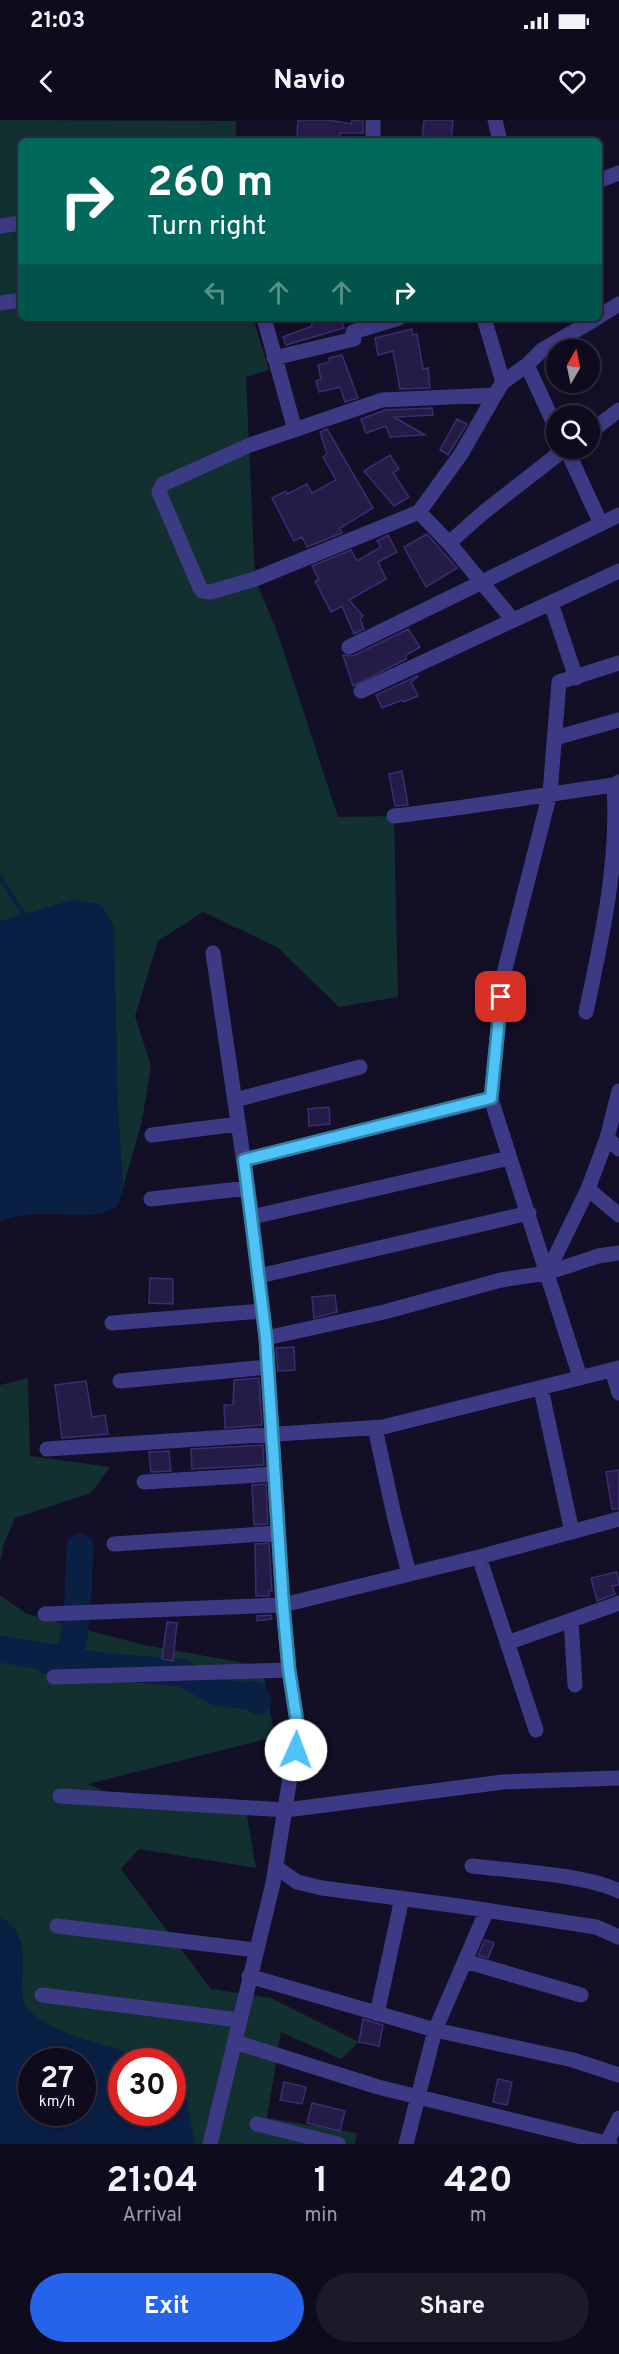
<!DOCTYPE html>
<style>
:root{--surface:#0e0b1c;--page:#1c1929;--text:#f1f3f6;--muted:#9b9ba3;--line:#2e2b3b;--accent:#2563eb}
body{margin:0;font-family:Overpass,sans-serif;background:var(--page);color:var(--text);height:100vh;display:flex;flex-direction:column;font-size:22px;white-space:nowrap}
*{box-sizing:border-box;margin:0}
p{font-size:20px;color:var(--muted)}
.icon{flex:none;width:33px;height:33px;fill:none;stroke:currentColor;stroke-width:2;stroke-linecap:round;stroke-linejoin:round}
.map{position:relative;height:2024px;overflow:hidden}
.side{display:flex;flex-direction:column;background:var(--surface);flex:1}
.side>*{flex:none}
.guide{position:absolute;left:18px;top:18px;width:584px;height:183px;border-radius:9px;box-shadow:0 3px 9px #0003,0 0 0 2px var(--line);background:#00695c;color:#fff;overflow:hidden}
.needle{width:39px;rotate:9deg}
.buttons{position:absolute;left:546px;top:219px;display:grid;gap:12px}
.buttons a{display:grid;place-items:center;width:54px;height:54px;border-radius:50%;background:var(--surface);box-shadow:0 3px 9px #0003,0 0 0 2px var(--line);font-size:30px}
.speed{position:absolute;left:18px;top:1928px;display:flex;gap:12px;font-size:30px;font-weight:700;text-align:center}
.speed>*{display:grid;place-content:center;width:78px;height:78px;border-radius:50%;background:var(--surface);box-shadow:0 3px 9px #0003,0 0 0 2px var(--line);line-height:1}
.speed small{font-size:15px;font-weight:400}
.speed .limit{border:9px solid #d22;background:#fff;color:#111}
.pin{position:absolute;display:grid;place-items:center;width:51px;height:51px;color:#fff;margin:-26px;border-radius:12px;box-shadow:0 3px 9px #0006}
.me{position:absolute;width:66px;margin:-33px;rotate:2deg;stroke-linejoin:round;filter:drop-shadow(0 0 4px #0008)}
.turn{display:flex;align-items:center;gap:21px;height:126px;padding:0 30px;font-size:27px}
.turn .icon{width:78px;height:78px;stroke-width:2.5}
.turn b{display:block;font-size:42px;line-height:51px}
.lanes{display:flex;align-items:center;height:57px;padding:0 30px;background:#0003;justify-content:center;gap:30px;direction:ltr}
.lanes .off{opacity:.35}
.eta{display:flex;justify-content:space-evenly;align-items:center;height:102px;text-align:center}
.eta b{font-size:36px;font-weight:700;line-height:42px}
.primary-button{display:flex;gap:12px;margin-top:auto;padding:12px 30px}
.primary-button a{flex:1;height:69px;border-radius:36px;background:var(--accent);color:#fff;font-size:24px;font-weight:700;line-height:69px;text-align:center}
.primary-button a+a{background:var(--page);color:var(--text)}
.status{display:flex;justify-content:space-between;align-items:center;height:42px;padding:0 30px;background:var(--surface);direction:ltr}
.status svg{height:16px;fill:currentColor}
header{display:flex;justify-content:space-between;align-items:center;height:78px;padding:0 30px;background:var(--surface);font-size:27px;font-weight:700}
.map>svg:first-child{display:block}
</style>
<div class="status"><b>21:03</b><svg viewBox="0 0 49 12"><path d="M0 12V9h3v3zM5 12V6h3v6zM10 12V3h3v9zM15 12V0h3v12zM26 1h20v11H26zM47 4h2v5h-2z"/></svg></div>
<header><svg class="icon" aria-label="back" viewBox="0 0 24 24"><path d="M15 5l-7 7 7 7"/></svg>Navio<svg class="icon" aria-label="heart" viewBox="0 0 24 24"><path d="M12 20l-8-8c-3-5 5-10 8-4 3-6 11-1 8 4z"/></svg></header>
<div class="map">
<svg width="619" height="2024" viewBox="0 0 619 2024">
<rect width="100%" height="100%" fill="#130f26"/>
<!-- green -->
<path fill="#12302f" fill-rule="evenodd" d="M0,0L236,1V21H21V198H253L269,250L246,257L255,459L277,511L338,697L394,696L398,877L339,887L277,827L203,792L158,821L135,896L151,946L142,1001L118,1085C112,1088 104,1094 97,1094C66,1097 30,1088 0,1101Z
M28,1258L30,1336L110,1347L91,1373L15,1398L3,1426L0,1445V1265Z
M0,1475L27,1494L144,1525L262,1546L275,1617L88,1664L136,1686L245,1684L256,1748L139,1729L121,1749L211,1869L271,1878L359,1922L341,1939L281,1912L267,1998L357,2013L355,2024H0ZM32,1941H82V1992H32ZM122,1941H172V1992H122Z"/>
<!-- water -->
<path fill="#0a1f44" fill-rule="evenodd" d="M76,779L102,785L114,807L118,987L123,1064L118,1085C112,1088 104,1094 97,1094C66,1097 30,1088 0,1101V801Z
M0,1797C43,1820 9,1869 29,1889C59,1921 113,1923 152,1941H122V1992H172L173,1950L175,1951L186,1977L195,2024H0ZM32,1941H82V1992H32Z"/>
<g fill="none" stroke-linecap="round" stroke-linejoin="round">
<!-- stream -->
<path stroke="#0a1f44" stroke-width="4.5" d="M0,757L26,798"/>
<!-- river -->
<path stroke="#0a1f44" stroke-width="27" d="M0,1529L102,1546L182,1553L217,1572L243,1576L255,1575L258,1581
M47,1540C55,1542 63,1540 68,1533C80,1513 78,1452 80,1427"/>
</g>
<!-- building -->
<path fill="#241b47" stroke="#3b2d73" stroke-width="1.5" d="M298,0H328L351,4L352,0H363V13H340L339,21L297,16Z
M424,0H453L451,21H422Z
M311,198H341L344,208L286,225L283,217L312,206Z
M412,209L413,215L417,214L423,249L428,248L430,268L400,269L393,231L378,235L375,218Z
M342,235L358,278L345,282L340,267L319,272L316,261L321,259L318,245L330,242L329,238Z
M432,288L433,295L394,297L425,315L390,317L386,306L366,313L361,299L385,290Z
M457,299L467,304L448,335L440,330Z
M327,309L373,388L340,408L342,413L307,427L302,417L294,421L272,378L286,371L287,374L307,364L312,373L336,360L323,337L327,334L320,312Z
M390,335L399,349L393,353L409,377L394,386L364,351Z
M427,414L457,448L426,467L404,427Z
M388,415L397,432L378,442L386,459L349,480L363,496L360,499L364,509L354,514L342,486L331,492L315,461L319,460L312,446L351,430L357,441L381,427L377,421Z
M408,509L420,527L406,535V539L353,566L343,535L353,536Z
M417,556L418,557L411,562L418,576L403,582L402,580L382,588L376,575Z
M402,651L408,685L395,686L389,654Z
M329,987L330,1004L309,1006L308,989Z
M150,1158L173,1159V1184L149,1183Z
M335,1175L337,1192L314,1198L312,1177Z
M294,1227L295,1250L278,1251L276,1228Z
M259,1258L262,1305L225,1308L224,1285H233L234,1260Z
M86,1261L92,1297L105,1295L108,1314L62,1318L55,1265Z
M263,1325L264,1345L192,1349L191,1329Z
M169,1331L171,1351L151,1352L149,1332Z
M619,1350V1389H612L606,1352Z
M266,1364L268,1404L254,1405L252,1365Z
M269,1423L272,1471H269V1476H256L255,1424Z
M617,1452L619,1465L612,1466L615,1474L597,1481L591,1458Z
M271,1495L272,1499L257,1501V1496Z
M167,1502L177,1503L173,1541L162,1539Z
M485,1820L494,1823L488,1838L478,1835Z
M363,1899L383,1905L379,1926L359,1922Z
M498,1959L512,1962L507,1985L493,1982Z
M284,1962L306,1967L302,1984L280,1980Z
M312,1983L345,1991L340,2011L307,2003Z"/>
<g fill="none" stroke-linecap="round" stroke-linejoin="round">
<!-- minor -->
<path stroke="#3d3a85" stroke-width="15" d="M495,0L500,21
M373,21V0
M598,61L619,53
M0,106L21,103
M0,183L21,180
M598,197L619,184
M264,198L295,310
M484,198L503,262
M274,238L354,219L353,212L399,198
M527,245L556,308
M495,275L461,334L419,392L255,459L211,472L202,471L200,468L159,372L163,364L250,325L382,280L495,275L503,262L527,245L542,230L597,198
M590,312L619,290
M566,328L601,404
M419,392L449,423L513,500
M449,423L484,392L566,328
M551,483L576,558
M349,527L619,395
M361,571L619,451
M555,618L619,600
M394,696C467,688 540,675 614,665L619,662
M586,892C602,818 619,742 614,665
M235,980L360,947
M152,1015L238,1004
M607,1018L619,1029
M244,1040L491,979
M588,1069L619,1095
M151,1079L248,1068
M252,1097L509,1038
M547,1153L588,1069L607,1018L619,971
M259,1156L529,1093
M112,1203L263,1191
M266,1218L384,1192L501,1160L547,1153L598,1136L619,1133
M612,1250L619,1273
M580,1257L491,979L503,857L550,673L559,562L619,543
M120,1261L268,1247
M541,1269L572,1412
M375,1308L394,1395L409,1454
M47,1329L383,1307L619,1248
M144,1362L275,1354
M114,1424L278,1413
M479,1437L536,1610
M45,1494L283,1485L479,1437L619,1399
M571,1500L575,1565
M507,1523L619,1483
M54,1557L289,1550
M60,1676L286,1690L503,1662L619,1658
M472,1746C513,1751 583,1754 619,1771
M276,1747L297,1762L322,1768L459,1786L596,1807L619,1817
M57,1806L256,1830
M465,1841L581,1875
M249,1856L435,1910L573,1940L619,1955
M42,1875L239,1900
M377,1894L402,1778
M235,1922L378,1967L610,2024
M257,2004L338,2024
M607,2023L619,1998
M210,2024L273,1763L298,1608L289,1550L283,1485L266,1218L252,1097L213,833
M406,2024L435,1910L487,1790"/>
</g>
<g fill="none" stroke-linecap="round" stroke-linejoin="round">
<defs>
<path id="route" d="M296,1630L298,1608L289,1550L283,1485L266,1218L244,1040L491,978L501,877"/>
</defs>
<!-- route casing -->
<use href="#route" stroke="#337fa1" stroke-width="15"/>
<!-- route -->
<use href="#route" stroke="#4fc3f7" stroke-width="10"/>
</g>
</svg>
<div class="buttons">
<a><svg class="needle" viewBox="-14 -14 28 28"><path d="M0-13l5 13h-10z" fill="#e53935"/><path d="M0 13l5-13h-10z" fill="#9b9ba3"/></svg></a>
<a><svg class="icon" aria-label="search" viewBox="0 0 24 24"><circle cx="10" cy="10" r="6"/><path d="M15 15l6 6"/></svg></a>
</div>
<div class="speed"><div>27<small>km/h</small></div><div class="limit">30</div></div>
<div class="pin" style="left:501px;top:877px;background:#d93025"><svg class="icon" aria-label="arrive" viewBox="0 0 24 24"><path d="M6 21V4h12l-3 4 3 4H6"/></svg></div>
<svg class="me" style="left:296px;top:1630px" viewBox="-20 -20 40 40"><circle r="19" fill="#fff"/><path d="M0-13L10 11 0 6-10 11z" fill="#4fc3f7"/></svg>
<div class="guide">
<div class="turn"><svg class="icon" aria-label="right" viewBox="0 0 24 24"><path d="M7 20v-9h11M14 6l5 5-5 5"/></svg><div><b>260 m</b>Turn right</div></div>
<div class="lanes"><svg class="icon off" aria-label="left" viewBox="0 0 24 24"><path d="M17 20v-9H6M10 6l-5 5 5 5"/></svg><svg class="icon off" aria-label="ahead" viewBox="0 0 24 24"><path d="M12 20V5M6 11l6-6 6 6"/></svg><svg class="icon off" aria-label="ahead" viewBox="0 0 24 24"><path d="M12 20V5M6 11l6-6 6 6"/></svg><svg class="icon" aria-label="right" viewBox="0 0 24 24"><path d="M7 20v-9h11M14 6l5 5-5 5"/></svg></div>
</div>
</div>
<section class="side">
<div class="eta">
<div><b>21:04</b><p>Arrival</p></div>
<div><b>1</b><p>min</p></div>
<div><b>420</b><p>m</p></div>
</div>
<div class="primary-button"><a>Exit</a><a>Share</a></div>
</section>
